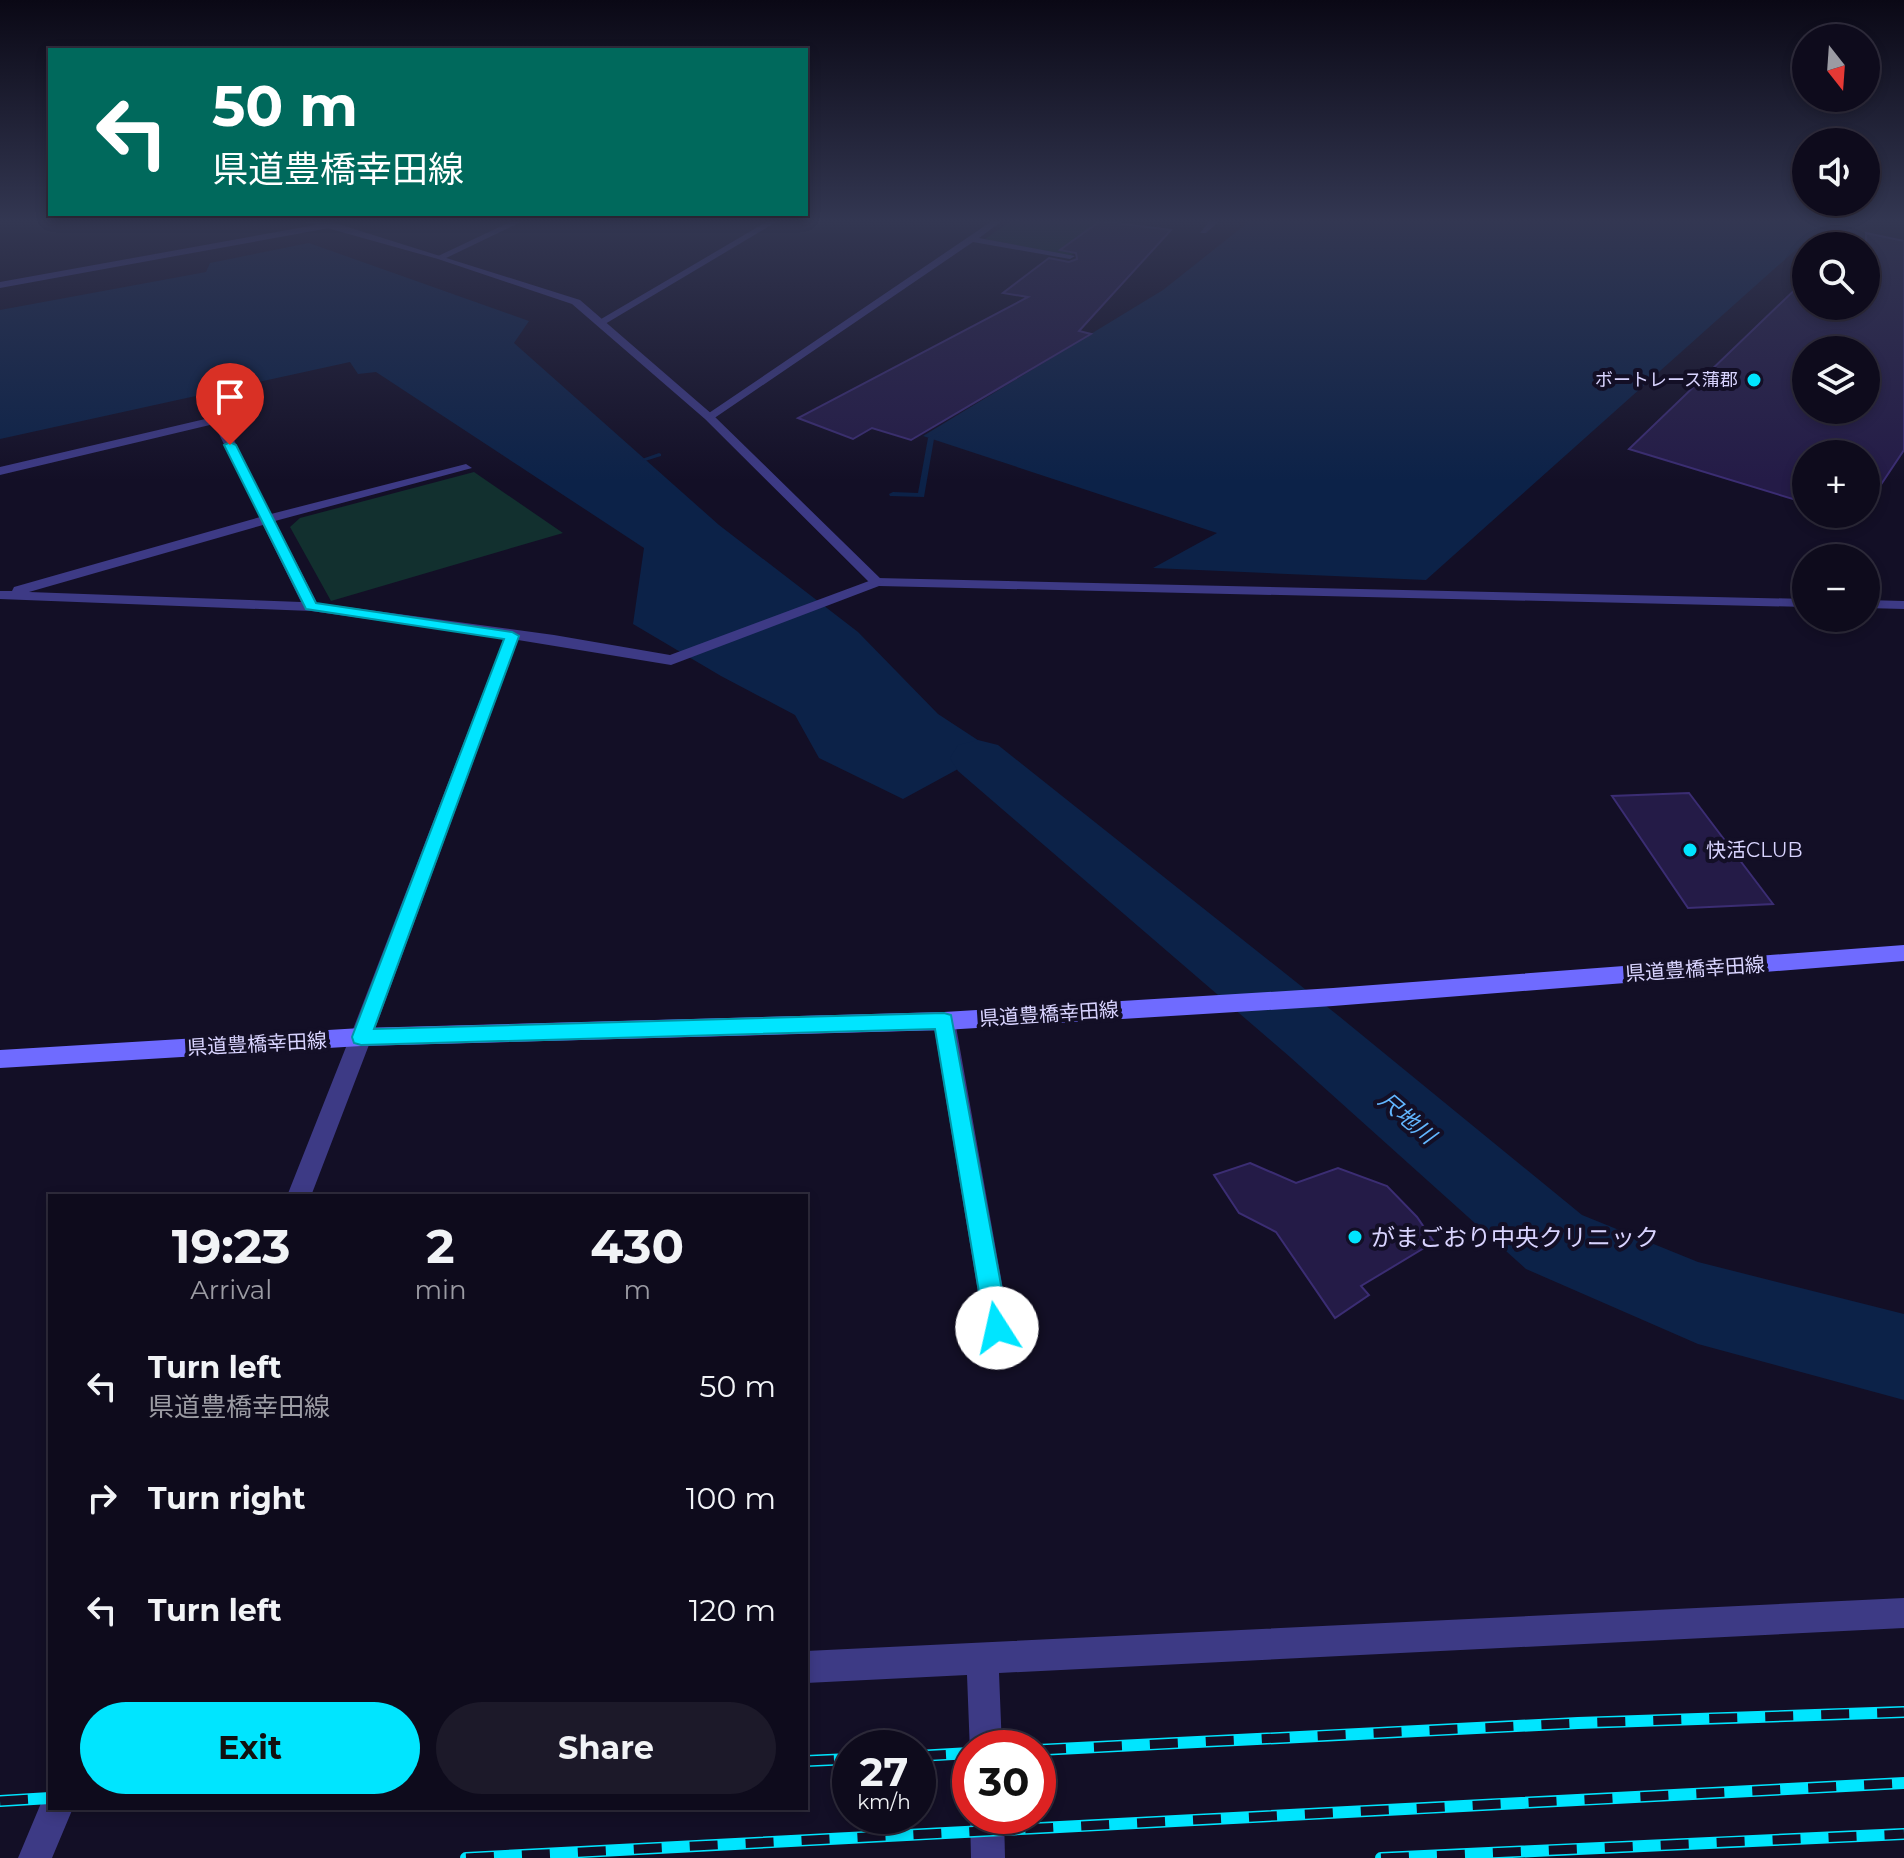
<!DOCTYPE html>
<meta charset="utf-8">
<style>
:root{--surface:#0e0b1c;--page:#1c1929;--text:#f1f3f6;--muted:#9b9ba3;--line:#2e2b3b;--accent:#00e5ff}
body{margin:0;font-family:Montserrat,"Noto Sans JP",sans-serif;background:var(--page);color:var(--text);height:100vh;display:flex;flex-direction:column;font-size:30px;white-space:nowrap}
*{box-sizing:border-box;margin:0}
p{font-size:26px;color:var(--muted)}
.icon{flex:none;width:44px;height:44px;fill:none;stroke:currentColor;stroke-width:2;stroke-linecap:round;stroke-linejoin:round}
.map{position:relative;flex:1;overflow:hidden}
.side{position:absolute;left:48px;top:1194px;width:760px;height:616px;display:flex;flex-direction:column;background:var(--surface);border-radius:0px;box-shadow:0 4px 12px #0003,0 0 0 2px var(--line)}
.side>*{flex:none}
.guide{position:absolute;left:48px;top:48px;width:760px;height:168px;border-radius:0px;box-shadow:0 4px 12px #0003,0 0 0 2px var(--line);background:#00695c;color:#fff;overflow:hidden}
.needle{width:52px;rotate:163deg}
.tools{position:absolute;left:1792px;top:24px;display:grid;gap:16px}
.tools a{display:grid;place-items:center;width:88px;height:88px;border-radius:50%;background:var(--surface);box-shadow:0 4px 12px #0003,0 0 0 2px var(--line);font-size:40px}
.speed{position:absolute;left:832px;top:1730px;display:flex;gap:16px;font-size:40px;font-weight:700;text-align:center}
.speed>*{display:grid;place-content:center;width:104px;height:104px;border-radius:50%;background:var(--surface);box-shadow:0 4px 12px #0003,0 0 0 2px var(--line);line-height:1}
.speed small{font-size:20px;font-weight:400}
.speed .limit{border:12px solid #d22;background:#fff;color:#111}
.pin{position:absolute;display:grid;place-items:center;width:68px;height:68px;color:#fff;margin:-82px -34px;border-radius:50% 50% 50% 0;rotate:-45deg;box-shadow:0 0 8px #0007}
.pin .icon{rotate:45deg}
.me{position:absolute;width:88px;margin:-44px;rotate:350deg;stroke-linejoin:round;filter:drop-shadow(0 0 6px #0008)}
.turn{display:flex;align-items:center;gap:28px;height:168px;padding:0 32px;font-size:36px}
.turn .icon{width:104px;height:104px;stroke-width:2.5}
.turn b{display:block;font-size:56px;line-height:68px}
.eta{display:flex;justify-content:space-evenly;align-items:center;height:136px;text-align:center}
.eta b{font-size:48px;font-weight:700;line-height:56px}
.cta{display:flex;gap:16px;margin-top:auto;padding:16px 32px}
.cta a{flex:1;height:92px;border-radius:48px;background:var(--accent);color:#111;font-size:32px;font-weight:700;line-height:92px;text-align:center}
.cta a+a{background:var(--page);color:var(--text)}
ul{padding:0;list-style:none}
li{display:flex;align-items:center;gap:24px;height:112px;padding:0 32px}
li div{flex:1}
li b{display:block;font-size:30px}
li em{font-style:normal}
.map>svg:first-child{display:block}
</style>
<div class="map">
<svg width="1904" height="1858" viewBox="0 0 1904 1858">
<rect width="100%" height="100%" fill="#130f26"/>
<!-- green -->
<path fill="#12302f" d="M1011,221H1115L1070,256L985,239Z
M474,472L563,533L331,601L290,527L300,518Z"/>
<!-- water -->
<path fill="#0c2248" d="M1250,221H1828L1426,580L1153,568L1217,533L923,436L1163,290Z
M309,243L529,321L514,343L719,525L858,632L938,714L993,750L903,799L819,758L795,715L721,676L633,624L644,548L376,372L358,374L350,362L0,439V310L206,272L210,263Z"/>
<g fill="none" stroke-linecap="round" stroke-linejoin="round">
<!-- stream -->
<path fill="#0c2248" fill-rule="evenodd" d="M942,431L945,433L944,434L934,439L924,497L890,496L889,494L893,492L918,493L928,438Z
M659,453L661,454V456L645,461L642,459Z"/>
<!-- river -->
<path fill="#0c2248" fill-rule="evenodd" d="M978,740L998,745L1340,1017L1582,1215L1698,1262L1904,1314V1400L1698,1344L1526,1269L1290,1057L958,771L950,758L958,745Z"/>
</g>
<!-- building -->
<path fill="#241b47" stroke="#3b2d73" stroke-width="2" fill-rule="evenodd" d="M1100,221L1171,230L1079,331L1091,334L911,440L872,428L853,439L798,418L1028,297L1003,293L1049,258L1069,262L1077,259L1076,253L1060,250Z
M1866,233L1904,241V450L1866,507V454H1806V503L1629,449L1806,279V306H1866ZM1806,350H1866V410H1806Z
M1689,793L1773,904L1688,908L1612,796Z
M1250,1163L1296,1183L1338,1168L1387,1186L1417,1217L1434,1242L1361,1286L1369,1295L1335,1318L1276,1232L1239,1213L1214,1175Z"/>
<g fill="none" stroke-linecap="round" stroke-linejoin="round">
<!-- minor -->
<path fill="#3d3a85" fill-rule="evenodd" d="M512,221H523L444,259L436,257Z
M768,221H778L605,324L596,322Z
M992,221H1002L979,238L1075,256L1070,259L973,242L713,419L703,417Z
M1210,221H1219L1206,233H1200Z
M332,222L335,227L0,288V282Z
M218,416L224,420L271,514L466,464L472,468L275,521L317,603L554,635L670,655L877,578L1806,599V607L879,586L671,665L518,640L372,1037L369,1043L361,1046L353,1043L350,1037L504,638L311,611L0,599V591H12L14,587L260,517L214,424L0,475V467ZM263,525L301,602L29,592Z
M1866,600L1904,601V609L1866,608Z
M944,1012L952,1015L955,1021L1010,1328L1006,1337L997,1341L988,1337L984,1328L933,1021L936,1015Z
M1904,1598V1628L999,1673L1002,1748H970V1752L967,1675L806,1683V1651Z
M970,1816H1004L1005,1858H971Z"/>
<!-- tertiary -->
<path fill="#3d3a85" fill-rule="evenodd" d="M302,221L335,223L580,300L713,415L884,582L877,586L872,585L705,419L572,304L438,259Z
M361,1028L369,1031L372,1037L311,1196H287L350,1037L353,1031Z
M50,1793V1808H73L52,1858H18L44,1796Z"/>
<!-- secondary -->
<path fill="#6f6bff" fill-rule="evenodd" d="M1904,945V961L1333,1006L944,1030L361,1046L0,1068V1050L361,1028L944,1012L1333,988Z"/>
<defs>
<path id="rail" d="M1038,1750L1578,1723L1904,1712
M918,1756L970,1753
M806,1761L850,1759
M0,1801L50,1798
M466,1858L1904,1783
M1381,1858L1904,1834"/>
</defs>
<!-- rail casing -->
<use href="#rail" stroke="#00e5ff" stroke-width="12"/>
<!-- rail -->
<use href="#rail" stroke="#130f26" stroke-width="9" stroke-dasharray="28" stroke-linecap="butt"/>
</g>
<!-- sky -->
<linearGradient id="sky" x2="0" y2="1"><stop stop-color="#0a0815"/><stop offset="0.46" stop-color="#333752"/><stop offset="1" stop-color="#333752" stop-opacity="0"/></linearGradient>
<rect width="1904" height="481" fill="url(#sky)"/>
<!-- route -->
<path fill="#00e5ff" stroke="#0095a6" stroke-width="2" d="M230,442L236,445L316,603L512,632L519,636L374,1029L944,1013L951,1015L1009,1328L1006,1337L997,1340L989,1337L985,1328L935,1029L361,1045L354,1043L352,1037L504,639L306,609L224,445Z"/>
<!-- markers -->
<g fill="#00e5ff" stroke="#130f26" stroke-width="3">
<circle cx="1754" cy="380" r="8"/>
<circle cx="1690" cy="850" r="8"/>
<circle cx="1355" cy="1237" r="8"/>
</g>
<g text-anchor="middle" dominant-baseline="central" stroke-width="8" stroke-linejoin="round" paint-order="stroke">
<!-- far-poi labels -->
<g font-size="18" fill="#d9d4ff" stroke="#130f26" text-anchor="end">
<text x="1738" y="380">ボートレース蒲郡</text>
</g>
<!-- poi labels -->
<g font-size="20" fill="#d9d4ff" stroke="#130f26" text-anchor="start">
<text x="1706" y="850">快活CLUB</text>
</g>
<!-- street labels -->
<g font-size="20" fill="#d9d4ff" stroke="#130f26">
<text transform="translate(1695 969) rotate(-4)">県道豊橋幸田線</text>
<text transform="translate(1049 1014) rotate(-4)">県道豊橋幸田線</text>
<text transform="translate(257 1044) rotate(-3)">県道豊橋幸田線</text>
</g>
<!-- water labels -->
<g font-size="22" font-style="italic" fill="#62b6ff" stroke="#130f26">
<text transform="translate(1407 1118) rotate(40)">尺地川</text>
</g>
<!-- near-poi labels -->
<g font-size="24" fill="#d9d4ff" stroke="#130f26" text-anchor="start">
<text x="1371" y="1237">がまごおり中央クリニック</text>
</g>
</g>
</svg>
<div class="tools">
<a><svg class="needle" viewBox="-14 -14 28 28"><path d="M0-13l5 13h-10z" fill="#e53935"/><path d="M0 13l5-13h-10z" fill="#9b9ba3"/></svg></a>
<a><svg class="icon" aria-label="sound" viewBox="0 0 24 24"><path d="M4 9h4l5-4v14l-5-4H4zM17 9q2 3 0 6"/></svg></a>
<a><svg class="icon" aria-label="search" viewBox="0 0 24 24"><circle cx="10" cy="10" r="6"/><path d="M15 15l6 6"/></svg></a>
<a><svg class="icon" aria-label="layers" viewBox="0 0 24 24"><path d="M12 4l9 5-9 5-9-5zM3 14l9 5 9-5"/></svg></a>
<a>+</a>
<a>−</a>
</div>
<div class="speed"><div>27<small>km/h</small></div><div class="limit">30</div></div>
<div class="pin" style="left:230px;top:445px;background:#d93025"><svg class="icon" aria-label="arrive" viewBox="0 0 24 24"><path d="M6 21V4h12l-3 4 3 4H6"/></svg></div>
<svg class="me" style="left:997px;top:1328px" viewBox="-20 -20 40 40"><circle r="19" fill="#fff"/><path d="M0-13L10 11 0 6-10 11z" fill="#00e5ff"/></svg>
<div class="guide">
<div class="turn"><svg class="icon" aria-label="left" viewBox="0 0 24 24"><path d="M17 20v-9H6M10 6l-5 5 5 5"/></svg><div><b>50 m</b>県道豊橋幸田線</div></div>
</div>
<section class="side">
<div class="eta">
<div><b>19:23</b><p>Arrival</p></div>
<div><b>2</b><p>min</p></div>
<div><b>430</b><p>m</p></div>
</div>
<ul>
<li><svg class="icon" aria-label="left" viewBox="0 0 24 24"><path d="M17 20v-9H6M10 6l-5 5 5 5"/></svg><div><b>Turn left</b><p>県道豊橋幸田線</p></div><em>50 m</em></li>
<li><svg class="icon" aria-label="right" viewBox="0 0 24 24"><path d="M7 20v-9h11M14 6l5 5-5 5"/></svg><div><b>Turn right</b></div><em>100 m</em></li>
<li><svg class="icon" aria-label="left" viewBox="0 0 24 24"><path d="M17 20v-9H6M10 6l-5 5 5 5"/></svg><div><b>Turn left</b></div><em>120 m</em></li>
</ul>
<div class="cta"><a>Exit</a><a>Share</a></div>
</section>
</div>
